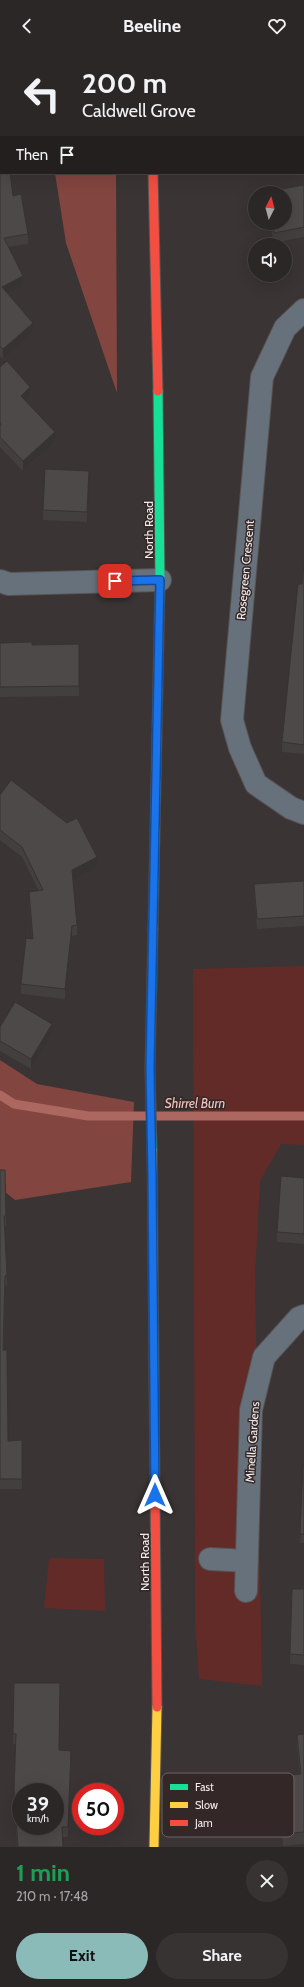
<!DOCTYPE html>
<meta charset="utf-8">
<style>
:root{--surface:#2c2727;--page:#383333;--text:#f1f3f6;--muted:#a6a5a7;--line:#484444;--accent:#8bbbb9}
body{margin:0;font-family:Cabin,sans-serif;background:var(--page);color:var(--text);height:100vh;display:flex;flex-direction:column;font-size:15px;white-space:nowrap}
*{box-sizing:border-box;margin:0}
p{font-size:13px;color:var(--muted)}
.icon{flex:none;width:22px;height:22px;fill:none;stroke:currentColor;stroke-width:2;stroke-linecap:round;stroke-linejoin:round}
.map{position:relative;height:1795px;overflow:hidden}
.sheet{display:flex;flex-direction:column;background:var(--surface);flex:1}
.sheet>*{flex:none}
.banner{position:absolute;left:0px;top:0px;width:304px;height:122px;box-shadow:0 4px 16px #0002,0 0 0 1px var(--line);background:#2c2727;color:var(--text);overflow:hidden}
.needle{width:26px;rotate:6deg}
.controls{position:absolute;left:248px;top:134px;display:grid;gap:8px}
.controls a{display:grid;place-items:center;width:44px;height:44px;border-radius:50%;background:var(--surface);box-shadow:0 4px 16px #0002,0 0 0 1px var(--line);font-size:20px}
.speed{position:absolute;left:12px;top:1731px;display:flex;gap:8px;font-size:20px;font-weight:700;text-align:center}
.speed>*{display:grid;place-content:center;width:52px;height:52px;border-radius:50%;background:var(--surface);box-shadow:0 4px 16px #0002,0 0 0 1px var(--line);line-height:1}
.speed small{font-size:10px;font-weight:400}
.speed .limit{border:6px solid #d22;background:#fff;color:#111}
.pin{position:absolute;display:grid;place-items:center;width:34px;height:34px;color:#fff;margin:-17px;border-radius:8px;box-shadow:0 2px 6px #0006}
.me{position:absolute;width:44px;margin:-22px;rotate:0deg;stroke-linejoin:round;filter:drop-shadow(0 0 3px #0008)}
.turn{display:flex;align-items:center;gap:14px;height:84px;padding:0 16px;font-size:18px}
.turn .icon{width:52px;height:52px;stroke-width:2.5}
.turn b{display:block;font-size:28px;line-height:34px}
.then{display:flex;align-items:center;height:38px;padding:0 16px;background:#0003;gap:8px;font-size:15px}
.round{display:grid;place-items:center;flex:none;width:42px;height:42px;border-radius:21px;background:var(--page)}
.summary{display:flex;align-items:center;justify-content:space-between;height:68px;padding:0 16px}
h1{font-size:24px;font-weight:700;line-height:30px;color:#1e9e55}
.action{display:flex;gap:8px;margin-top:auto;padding:8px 16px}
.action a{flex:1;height:46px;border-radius:24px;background:var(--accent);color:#111;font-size:16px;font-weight:700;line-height:46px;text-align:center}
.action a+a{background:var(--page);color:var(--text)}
header{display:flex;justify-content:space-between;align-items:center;height:52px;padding:0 16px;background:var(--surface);font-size:18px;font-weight:700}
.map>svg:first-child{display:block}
</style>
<header><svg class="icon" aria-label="back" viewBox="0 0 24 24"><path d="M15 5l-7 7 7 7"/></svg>Beeline<svg class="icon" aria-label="heart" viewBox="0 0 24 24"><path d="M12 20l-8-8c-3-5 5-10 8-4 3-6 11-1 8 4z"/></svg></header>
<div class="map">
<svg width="304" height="1795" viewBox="0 0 304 1795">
<rect width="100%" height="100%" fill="#3a3434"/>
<!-- green -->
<path fill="#622b28" d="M304,914V1093L281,1092L260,1129L255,1224L262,1634L199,1627L195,1569L193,917Z
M49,1506L104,1507L105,1559L44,1556Z"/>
<!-- forest -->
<path fill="#834540" d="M35,0H116V1H35Z
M203,0H304V78L303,1Z
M55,121H116L117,341L66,191Z
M0,1008L37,1032L134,1050L131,1130L15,1148L0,1136Z"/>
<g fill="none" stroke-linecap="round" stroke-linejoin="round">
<!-- stream -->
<path stroke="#ab6760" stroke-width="9" d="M0,1043L14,1052L88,1064H304"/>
<defs>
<path id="street" d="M304,258L285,276L262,325L232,668L240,696L256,732L291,756L304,761
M0,529L9,532L160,528
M210,1507L247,1509
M246,1539L251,1358L264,1305L299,1266L304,1264"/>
<path id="fast" d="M150,0V1
M158,339L160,530
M152,1098L150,1016L153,877"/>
<path id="slow" d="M153,877L160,530
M152,1098L155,1437
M154,1795L157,1655"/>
<path id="jam" d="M153,121L158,339
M155,1437L157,1655"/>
</defs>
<!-- street casing -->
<use href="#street" stroke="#575352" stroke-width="24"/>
<!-- fast casing -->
<use href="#fast" stroke="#575352" stroke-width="11"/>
<!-- slow casing -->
<use href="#slow" stroke="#575352" stroke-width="11"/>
<!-- jam casing -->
<use href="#jam" stroke="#575352" stroke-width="11"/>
<!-- street -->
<use href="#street" stroke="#67717c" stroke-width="22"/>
<!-- fast -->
<use href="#fast" stroke="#16e098" stroke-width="9"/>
<!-- slow -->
<use href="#slow" stroke="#ffcf43" stroke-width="9"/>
<!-- jam -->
<use href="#jam" stroke="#f24e42" stroke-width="9"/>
</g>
<!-- wall -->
<path fill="#433f3f" d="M0,103L13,144L28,182V192L8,195L23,234L8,242L33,280L3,307L0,304Z
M304,133V185L274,191L270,171H285Z
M0,315L30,345L26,349L55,389L23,419L0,395Z
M89,429L87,470L43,468V458Z
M304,510V702L282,700V690Z
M0,591L32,593L79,634V644L0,645Z
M0,743L97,815L73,827L77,873V883L72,884L65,947L21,942V932L32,887L29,849V840L39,839L22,805L0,788Z
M304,829V874L257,877L254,842V832Z
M0,975L52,981L31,1017L0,999Z
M0,1118L6,1164V1174H5L7,1233H5L4,1298L8,1389L22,1388V1437H0Z
M304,1126V1192L277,1190V1180Z
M304,1415V1491H300Z
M304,1537V1613L290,1612V1602Z
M14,1631L59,1698L71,1708L68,1785H62L63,1795H17L14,1747L16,1692H13Z
M304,1682V1792L283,1794L278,1736V1724L300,1722L297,1695V1683Z"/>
<!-- shaded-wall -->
<path fill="#373333" d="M23,224V234L2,245V235Z
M33,271V280L3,307V297Z
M30,335V345L21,353V344Z
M55,380V389L23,419V409Z
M89,419V429L87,470V460Z
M97,805V815L72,828V818Z
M72,874V884L65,947V937Z
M52,972V981L31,1017V1007Z
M71,1699V1708L68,1785V1775Z"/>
<!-- building -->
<path fill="#4e4949" stroke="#373333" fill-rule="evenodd" d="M0,103H1V121H10L13,144L21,142L28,182L4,186L23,224L2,235L33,271L3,297L0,294Z
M304,133V175L274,181L272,171H285V141H266V140Z
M7,309L30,335L21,344L55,380L23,409L0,385V374L1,372L0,371V315Z
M45,417L89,419L87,460L43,458Z
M304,510V693L282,690L298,532H302Z
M32,590V593L79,592V634L0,635V591Z
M11,728L67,771L77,766L97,805L72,818L77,873L72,874L65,937L21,932L26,886L33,887L29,840L43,838L22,795L0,778V743Z
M304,829V864L257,867L254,832Z
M15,950L52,972L31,1007L0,989V975Z
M0,1118H5L6,1164H4L7,1223L5,1224L3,1298H7L8,1389L22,1388V1427H0Z
M281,1124L304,1126V1182L277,1180Z
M303,1414L304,1415V1482H300Z
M292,1537H304V1603L290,1602Z
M14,1631H60L59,1698L71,1699L68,1775H62L63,1795H18L14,1737L16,1682H13ZM21,1740H55V1774H21Z
M304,1682V1780L283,1782L278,1724L301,1722L297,1683Z"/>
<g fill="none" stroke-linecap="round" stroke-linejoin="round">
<defs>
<path id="route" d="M115,529L160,528L150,1016L152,1125L155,1443"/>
</defs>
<!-- route casing -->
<use href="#route" stroke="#114b97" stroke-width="10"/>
<!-- route -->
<use href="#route" stroke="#1a73e8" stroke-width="7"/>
</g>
<g text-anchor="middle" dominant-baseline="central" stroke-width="3" stroke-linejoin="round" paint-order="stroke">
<!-- street labels -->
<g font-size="12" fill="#f5eeed" stroke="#332827">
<text transform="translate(148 478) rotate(-90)">North Road</text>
<text transform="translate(245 518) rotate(-85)">Rosegreen Crescent</text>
<text transform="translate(252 1390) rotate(-86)">Minella Gardens</text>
<text transform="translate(144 1510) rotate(-90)">North Road</text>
</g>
<!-- water labels -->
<g font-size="13" font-style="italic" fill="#f1c5c0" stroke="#332827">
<text x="195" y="1051">Shirrel Burn</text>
</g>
</g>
<!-- legend -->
<rect x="162" y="1721" width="132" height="64" rx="6" fill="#332827" stroke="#6d6362" stroke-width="1"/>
<rect x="170" y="1732" width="18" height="6" fill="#16e098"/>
<rect x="170" y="1750" width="18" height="6" fill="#ffcf43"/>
<rect x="170" y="1768" width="18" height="6" fill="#f24e42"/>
<g font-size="11" fill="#f5eeed">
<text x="195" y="1739">Fast</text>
<text x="195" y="1757">Slow</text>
<text x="195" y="1775">Jam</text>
</g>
</svg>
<div class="controls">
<a><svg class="needle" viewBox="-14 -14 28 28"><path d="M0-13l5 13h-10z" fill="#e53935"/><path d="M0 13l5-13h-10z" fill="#a6a5a7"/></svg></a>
<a><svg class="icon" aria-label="sound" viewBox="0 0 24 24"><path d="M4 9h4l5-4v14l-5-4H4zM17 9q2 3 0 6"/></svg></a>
</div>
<div class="speed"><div>39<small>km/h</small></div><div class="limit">50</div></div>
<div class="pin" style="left:115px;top:529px;background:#d93025"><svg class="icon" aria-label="arrive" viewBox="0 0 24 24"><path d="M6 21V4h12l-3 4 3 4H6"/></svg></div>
<svg class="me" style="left:155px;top:1443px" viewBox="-20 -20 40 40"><path d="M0-17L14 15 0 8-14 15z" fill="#1a73e8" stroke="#fff" stroke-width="4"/></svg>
<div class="banner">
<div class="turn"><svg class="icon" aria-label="left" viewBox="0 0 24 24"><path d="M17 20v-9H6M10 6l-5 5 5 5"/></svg><div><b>200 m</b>Caldwell Grove</div></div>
<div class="then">Then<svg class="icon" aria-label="arrive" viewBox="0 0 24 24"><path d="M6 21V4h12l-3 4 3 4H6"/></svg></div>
</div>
</div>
<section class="sheet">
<div class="summary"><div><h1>1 min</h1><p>210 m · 17:48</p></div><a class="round"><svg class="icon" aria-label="close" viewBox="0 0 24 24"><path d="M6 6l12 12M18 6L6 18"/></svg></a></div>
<div class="action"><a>Exit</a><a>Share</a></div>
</section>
